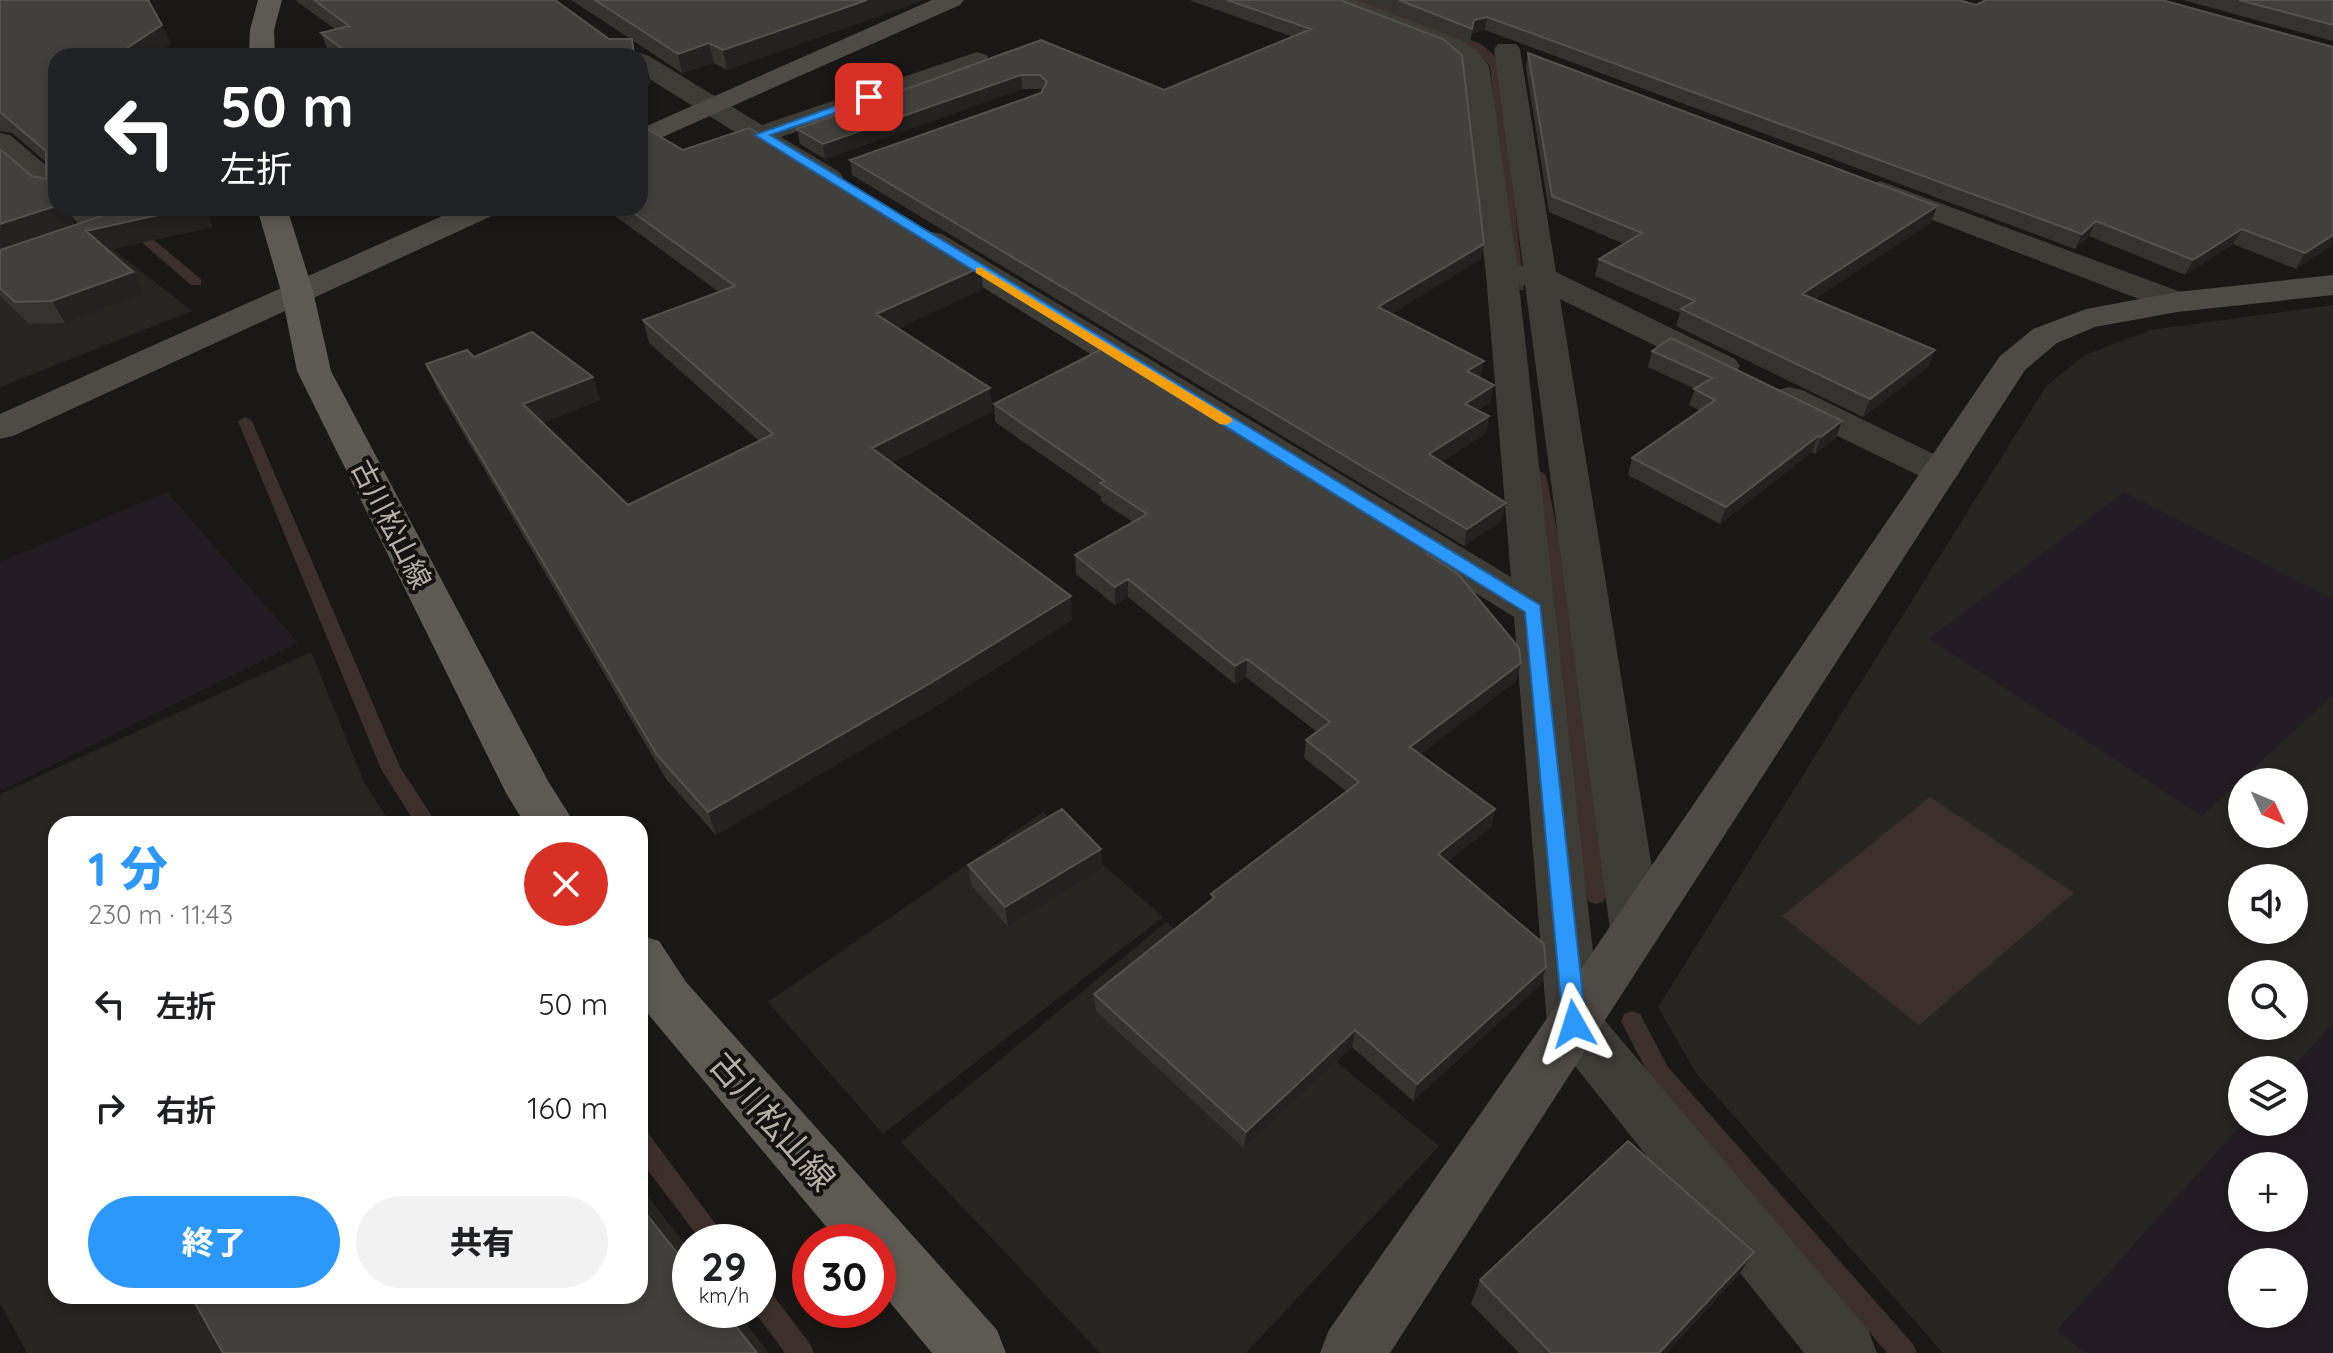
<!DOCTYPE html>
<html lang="ja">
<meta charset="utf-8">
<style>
:root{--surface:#fff;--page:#f2f2f2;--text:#202124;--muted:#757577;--accent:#2c98fb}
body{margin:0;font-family:Quicksand,"Noto Sans JP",sans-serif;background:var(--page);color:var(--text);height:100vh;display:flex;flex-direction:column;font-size:30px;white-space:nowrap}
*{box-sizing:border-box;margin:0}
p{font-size:26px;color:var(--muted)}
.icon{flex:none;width:44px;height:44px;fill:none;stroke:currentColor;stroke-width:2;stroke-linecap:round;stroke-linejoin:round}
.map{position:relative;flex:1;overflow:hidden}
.side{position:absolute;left:48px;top:816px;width:600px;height:488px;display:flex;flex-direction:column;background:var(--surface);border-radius:24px;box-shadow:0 4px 12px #0003}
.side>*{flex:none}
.banner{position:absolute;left:48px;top:48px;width:600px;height:168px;border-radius:24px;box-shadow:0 4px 12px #0003;background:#202124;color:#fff;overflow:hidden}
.needle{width:52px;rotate:134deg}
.controls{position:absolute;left:2228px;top:768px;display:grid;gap:16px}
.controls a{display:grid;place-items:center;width:80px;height:80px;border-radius:50%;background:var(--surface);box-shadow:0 4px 12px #0003;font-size:40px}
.speed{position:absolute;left:672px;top:1224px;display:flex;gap:16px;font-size:40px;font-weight:700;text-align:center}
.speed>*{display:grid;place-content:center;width:104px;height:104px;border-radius:50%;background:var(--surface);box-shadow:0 4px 12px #0003;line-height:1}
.speed small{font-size:20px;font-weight:400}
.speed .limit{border:12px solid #d22;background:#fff;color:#111}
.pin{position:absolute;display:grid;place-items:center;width:68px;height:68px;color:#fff;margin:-34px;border-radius:16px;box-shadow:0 4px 12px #0006}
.me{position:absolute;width:88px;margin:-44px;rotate:354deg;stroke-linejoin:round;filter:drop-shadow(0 0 6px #0008)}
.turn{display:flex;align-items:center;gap:28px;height:168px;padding:0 40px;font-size:36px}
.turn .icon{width:104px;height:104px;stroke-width:2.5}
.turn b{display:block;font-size:56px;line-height:68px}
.round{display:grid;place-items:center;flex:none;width:84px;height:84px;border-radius:42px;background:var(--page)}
.headline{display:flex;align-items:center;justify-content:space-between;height:136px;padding:0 40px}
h1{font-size:48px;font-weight:800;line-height:60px;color:var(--accent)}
.cta{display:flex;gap:16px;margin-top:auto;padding:16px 40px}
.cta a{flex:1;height:92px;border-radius:48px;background:var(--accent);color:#fff;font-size:32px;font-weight:800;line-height:92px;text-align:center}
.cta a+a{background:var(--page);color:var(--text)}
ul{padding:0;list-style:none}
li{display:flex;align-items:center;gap:24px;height:104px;padding:0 40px}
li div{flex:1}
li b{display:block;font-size:30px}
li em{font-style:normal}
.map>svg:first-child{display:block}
</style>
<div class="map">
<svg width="2333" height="1353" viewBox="0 0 2333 1353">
<rect width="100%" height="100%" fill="#191816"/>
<!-- built -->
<path fill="#262522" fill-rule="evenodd" d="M105,243L192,311L0,387V281Z
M2333,305V1353H1943L1696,1073L1658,1007L2046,386L2085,355L2150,330ZM2242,782H2294V834H2242ZM2242,878H2294V930H2242ZM2242,974H2294V1026H2242ZM2242,1070H2294V1122H2242ZM2242,1166H2294V1218H2242ZM2242,1262H2294V1314H2242Z
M311,652L364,782L391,824H56V1296H640V1186L690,1251V1310H736L769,1353H27L0,1303V794Z
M1043,812L1163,917L883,1134L768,1002Z
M1166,922L1439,1146L1246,1353H1100L901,1142Z"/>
<!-- green -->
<path fill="#241c24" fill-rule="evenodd" d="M167,492L298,643L0,791V562Z
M2124,492L2333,599V695L2202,816L1929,639Z
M2333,1023V1353H2084L2057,1330L2244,1122H2294V1070H2290ZM2242,1166H2294V1218H2242ZM2242,1262H2294V1314H2242Z"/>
<!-- water -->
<path fill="#3d302c" d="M1930,797L2074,893L1919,1025L1782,916Z"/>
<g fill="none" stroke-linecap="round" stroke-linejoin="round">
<!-- stream -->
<path fill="#3d302c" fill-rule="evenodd" d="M1351,0H1365L1481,44L1493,54L1500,66L1524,290H1514L1512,287L1490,66L1473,48Z
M102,208H115L201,279V285H191Z
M245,417L252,421L400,767L437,824H416L381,769L238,421Z
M1538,470L1546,475L1565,569L1606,896L1603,902L1596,904L1589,902L1586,896L1549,569L1530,475Z
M1632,1011L1640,1014L1668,1067L1913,1344L1917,1353H1887L1652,1081L1621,1021L1624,1014Z
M640,1130L648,1133L729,1242H702L640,1160Z
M758,1283L767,1287L810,1344L814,1353H785L753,1310H758Z"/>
<!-- street -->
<path fill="#3e3c37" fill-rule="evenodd" d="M1322,0H1356L1461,40L1476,50L1489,66L1517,265L1523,266L1494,49L1498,44H1516L1520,49L1556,272L1735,359L1740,366L1735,373L1723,376L1711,373L1560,299L1662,930L1654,945L1636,951L1618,945L1610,930L1525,285H1519L1600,1015L1868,1330L1877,1353H1804L1555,1041L1547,1024L1514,617L920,248L916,241L920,234L931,232L942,234L1511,577L1486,275L1463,67L1443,50L1326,5Z
M977,52L986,55L990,60L986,65L781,137L838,171L843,177L838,183L828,186L818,183L654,82L640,72V56H631L640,53L649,56L762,125Z
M0,133L10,135L56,174V198L46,195L0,156Z
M1880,181L2189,295L2193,302L2189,309L2177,312L2165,309L1870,196L1865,190L1870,184Z
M63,208H96L117,229L113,235L0,273V253L81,226Z
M1789,387L1802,390L1954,464L1960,472L1954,480L1941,484L1928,480L1776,406L1771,398L1776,390Z"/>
<!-- secondary -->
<path fill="#4e4a45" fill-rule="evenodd" d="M932,0H964L960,5L640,147V129Z
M460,208H500L496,214L13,436L0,439V414Z
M2333,275V295L2177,312L2095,327L2057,343L2025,370L1390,1353H1320L1329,1330L1555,1007L2000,356L2033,329L2086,309L2177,292Z"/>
<!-- primary -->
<path fill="#5d5953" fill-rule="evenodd" d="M258,0H282L274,30L275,56H249L250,30Z
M257,208H287L313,291L331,371L548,781L575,824H525L506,793L297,371L281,291Z
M640,935L659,941L686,982L997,1330L1006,1353H932L878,1288V1242H839L648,1014L640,1002Z"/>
</g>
<!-- wall -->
<path fill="#34332f" d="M0,0H152L149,1L171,44L153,56H56V208H66L75,225L102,216L105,213L100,208H207L212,227L108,250L133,272L145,294L65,323L29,324L0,296V149L32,176L46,179V162L12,133L0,131Z
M295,0H555L609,39H631L571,0H923L727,70L714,63L682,73L632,40L636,56H333L329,53L321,33L335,29Z
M1189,0H1340L1481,259L1391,314L1480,378L1491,402L1478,410L1489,416L1486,433L1441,462L1502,520L1464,546L852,175L850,160L1041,93L1042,90L1041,89H1022L825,159L800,144L797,129L1041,40L1164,90L1293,37Z
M1364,0H1959L1976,5L2333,47V245L2296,269L2233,244L2185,275L2089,236L2075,249L1485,30L1472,33L1470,42Z
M2183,0H2333V41Z
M1528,53L1931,223L1814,299L1935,350L1928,367L1863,417L1676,326L1680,313L1595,276L1599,259L1624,244L1549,212L1526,68Z
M683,150L981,267L983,289L898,328L993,411L892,463L1072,620L933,708L716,835L666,779L436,387L426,364L474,357L593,377L600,400L542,423L628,505L759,441L649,343L643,320L719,292L611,213L609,208H640Z
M1652,351L1842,421L1836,438L1815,454L1812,452L1720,524L1628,475L1632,458L1700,411L1689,405L1695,389L1648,367Z
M994,404L1433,550L1432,557L1516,681L1420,754L1495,809L1491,827L1447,862L1541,984L1413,1101L1352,1047L1244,1148L1096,1011L1094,994L1211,900V894L1346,791L1304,758L1306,740L1317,732L1246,677L1235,684L1128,597L1115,605L1076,574L1075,555L1133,522L1101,501V496L995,422Z
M1101,849L1102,869L1008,927L971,885L968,865Z
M1738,1276L1666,1353H1519L1471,1304L1480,1280Z"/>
<!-- shaded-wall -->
<path fill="#232220" d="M867,0H923L727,70L723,50Z
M1487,17L1485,30L1472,33L1470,42L1474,20Z
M162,25L171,44L153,56H123L121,52Z
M709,43L714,63L682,73L678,54Z
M646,64L651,84L640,88V67Z
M1021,75L1022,89L825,159L823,144Z
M51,184L56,193V202L49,189Z
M56,206V208H66L75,225L0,250V224Z
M1937,206L1931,223L1796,311L1802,294Z
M189,208H207L212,227L99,252L86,231Z
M2096,221L2089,236L2075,249L2082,234Z
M2242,229L2233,244L2185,275L2193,260Z
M2333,235V245L2296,269L2305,253Z
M1484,244L1481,259L1376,323L1378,307Z
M981,267L983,289L880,337L876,314Z
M133,272L145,294L65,323L52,301Z
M1935,350L1928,367L1863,417L1870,399Z
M1484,361L1481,378L1467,371Z
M593,377L600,400L531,427L523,404Z
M1494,385L1491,402L1462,420L1465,404Z
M990,388L993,411L876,471L872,448Z
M1489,416L1486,433L1426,471L1429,454Z
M1842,421L1836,438L1815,454L1821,437Z
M1818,436L1812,452L1720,524L1726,507Z
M1506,503L1502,520L1464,546L1467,529Z
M1128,579V597L1115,605V587Z
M1071,596L1072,620L933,708L716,835L708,812Z
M1247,659L1246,677L1235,684V666Z
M1521,663L1516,681L1407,765L1410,747Z
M1495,809L1491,827L1435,872L1438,854Z
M1101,849L1102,869L1008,927L1005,907Z
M1546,967L1541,984L1413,1101L1417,1084Z
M1355,1030L1352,1047L1244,1148L1246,1132Z
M1754,1252L1738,1276L1666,1353H1659Z"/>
<!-- building -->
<path fill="#42403c" stroke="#55524d" stroke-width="2" d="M0,0H148L162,25L121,52L127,56H56V184H51L49,189L56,196V206L0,224V149L32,176L46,179V151L0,112Z
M314,0H555L609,39H632L634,56H352L321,33L349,26Z
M595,0H867L723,50L709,43L678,54Z
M1227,0H1340L1443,39L1462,55L1484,244L1378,307L1484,361L1467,371L1494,385L1465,404L1489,416L1429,454L1506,503L1467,529L850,160L1041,93L1047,82L1040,75H1021L823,144L797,129L1041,40L1164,90L1311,29Z
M1399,0H1959L1976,5L1986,0H2162L2333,47V235L2305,253L2242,229L2193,260L2096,221L2082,234L1487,17L1474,20L1472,29Z
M2239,0H2333V25Z
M1528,53L1937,206L1802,294L1935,350L1870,399L1681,309L1695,301L1599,259L1642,233L1552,196Z
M642,126L683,150L749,128L981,267L876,314L990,388L872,448L1071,596L929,684L708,812L657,755L426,364L467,350L474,357L532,332L593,377L523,404L628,505L773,434L643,320L735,286L627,208H640V127Z
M108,208H189L86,231L133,272L52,301L15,302L0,288V250L102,216Z
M1671,338L1842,421L1821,437L1818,436L1726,507L1632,458L1715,400L1694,389L1712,378L1652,351Z
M1104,348L1433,550L1427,554L1458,574L1519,648L1521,663L1410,747L1495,809L1438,854L1544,944L1546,967L1417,1084L1355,1030L1246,1132L1094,994L1215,897L1211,894L1359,782L1306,740L1330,722L1247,659L1235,666L1128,579L1115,587L1075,555L1147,514L1100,483L1105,481L994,404Z
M1062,809L1101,849L1005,907L968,865Z
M1628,1141L1754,1252L1659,1353H1551L1480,1280Z
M640,1206L690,1269V1310H723L757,1353H223L191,1296H640Z"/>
<!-- route -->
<path fill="#2c98fb" stroke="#1d63a3" stroke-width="2" d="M869,94L874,97L873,100L770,135L1540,605L1586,1024L1582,1031L1574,1034L1566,1031L1563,1024L1525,612L755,135Z"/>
<!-- slow -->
<path fill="#f59e0b" d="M980,267L1231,418L1233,421L1226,425L1220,424L976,273V268Z"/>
<g text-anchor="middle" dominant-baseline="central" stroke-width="8" stroke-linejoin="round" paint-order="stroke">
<!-- street labels -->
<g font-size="28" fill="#b9b1a8" stroke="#141311">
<text transform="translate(392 524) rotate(63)">古川松山線</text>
</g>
<!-- near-street labels -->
<g font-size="34" fill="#b9b1a8" stroke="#141311">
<text transform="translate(773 1121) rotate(49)">古川松山線</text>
</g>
</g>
</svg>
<div class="controls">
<a><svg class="needle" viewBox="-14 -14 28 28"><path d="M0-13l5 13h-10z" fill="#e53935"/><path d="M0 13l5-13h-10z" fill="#757577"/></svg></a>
<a><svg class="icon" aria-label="sound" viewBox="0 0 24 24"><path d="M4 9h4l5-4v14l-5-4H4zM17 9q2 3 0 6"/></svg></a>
<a><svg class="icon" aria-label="search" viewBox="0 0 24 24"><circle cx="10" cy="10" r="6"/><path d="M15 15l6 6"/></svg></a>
<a><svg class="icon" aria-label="layers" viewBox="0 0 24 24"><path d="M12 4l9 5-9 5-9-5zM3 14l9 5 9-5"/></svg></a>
<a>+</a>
<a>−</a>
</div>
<div class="speed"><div>29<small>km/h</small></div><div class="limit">30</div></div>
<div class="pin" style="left:869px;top:97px;background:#d93025"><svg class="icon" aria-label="arrive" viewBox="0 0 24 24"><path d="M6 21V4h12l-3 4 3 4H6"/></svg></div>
<svg class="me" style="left:1574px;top:1024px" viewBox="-20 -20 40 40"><path d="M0-17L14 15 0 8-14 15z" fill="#2c98fb" stroke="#fff" stroke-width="4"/></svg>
<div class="banner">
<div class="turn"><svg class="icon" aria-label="left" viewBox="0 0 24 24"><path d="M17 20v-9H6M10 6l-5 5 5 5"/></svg><div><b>50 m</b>左折</div></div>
</div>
<section class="side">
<div class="headline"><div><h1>1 分</h1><p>230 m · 11:43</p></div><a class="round" style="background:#d93025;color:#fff"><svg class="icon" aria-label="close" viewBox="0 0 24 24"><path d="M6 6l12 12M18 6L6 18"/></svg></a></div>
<ul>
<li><svg class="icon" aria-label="left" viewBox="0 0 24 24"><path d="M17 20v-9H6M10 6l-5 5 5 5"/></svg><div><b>左折</b></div><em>50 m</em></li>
<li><svg class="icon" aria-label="right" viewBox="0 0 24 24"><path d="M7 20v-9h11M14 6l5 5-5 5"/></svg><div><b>右折</b></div><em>160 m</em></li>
</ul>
<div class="cta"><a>終了</a><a>共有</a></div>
</section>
</div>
